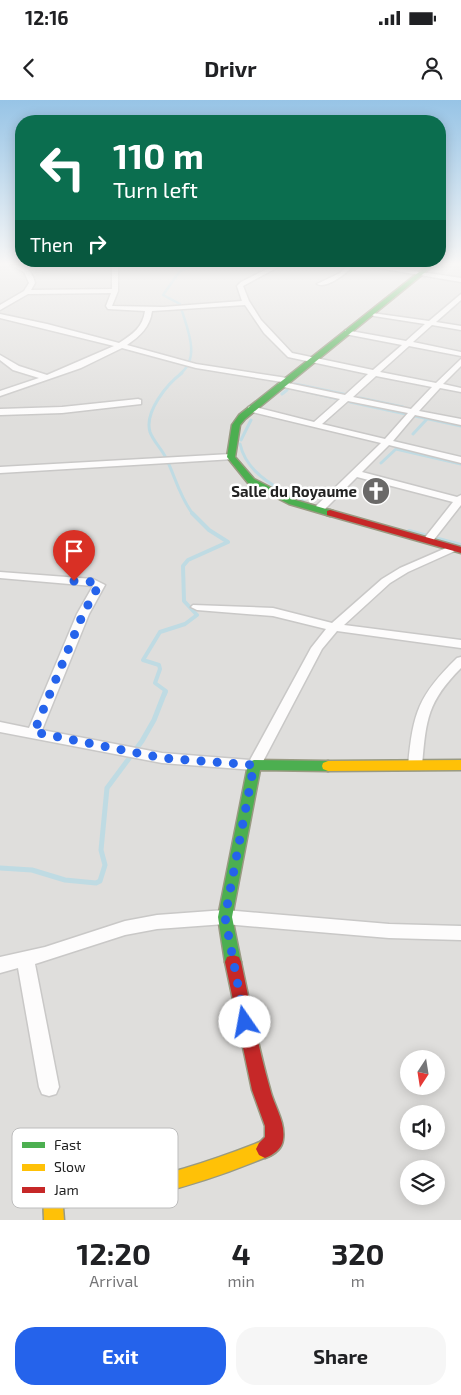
<!DOCTYPE html>
<style>
:root{--surface:#fff;--page:#f6f6f6;--text:#202124;--muted:#757577;--accent:#2563eb}
body{margin:0;font-family:"Exo 2",sans-serif;background:var(--page);color:var(--text);height:100vh;display:flex;flex-direction:column;font-size:19px;white-space:nowrap}
*{box-sizing:border-box;margin:0}
p{font-size:16px;color:var(--muted)}
.icon{flex:none;width:28px;height:28px;fill:none;stroke:currentColor;stroke-width:2;stroke-linecap:round;stroke-linejoin:round}
.map{position:relative;height:1120px;overflow:hidden}
.drawer{display:flex;flex-direction:column;background:var(--surface);flex:1}
.drawer>*{flex:none}
.banner{position:absolute;left:15px;top:15px;width:431px;height:152px;border-radius:20px;box-shadow:0 2px 12px #0003;background:#0b6e4f;color:#fff;overflow:hidden}
.needle{width:32px;rotate:192deg}
.controls{position:absolute;left:400px;top:950px;display:grid;gap:10px}
.controls a{display:grid;place-items:center;width:45px;height:45px;border-radius:50%;background:var(--surface);box-shadow:0 2px 12px #0003;font-size:25px}
.pin{position:absolute;display:grid;place-items:center;width:42px;height:42px;color:#fff;margin:-51px -21px;border-radius:50% 50% 50% 0;rotate:-45deg;box-shadow:0 0 5px #0007}
.pin .icon{rotate:45deg}
.me{position:absolute;width:55px;margin:-28px;rotate:348deg;stroke-linejoin:round;filter:drop-shadow(0 0 4px #0008)}
.turn{display:flex;align-items:center;gap:18px;height:105px;padding:0 15px;font-size:22px}
.turn .icon{width:65px;height:65px;stroke-width:2.5}
.turn b{display:block;font-size:35px;line-height:42px}
.then{display:flex;align-items:center;height:48px;padding:0 15px;background:#0003;gap:10px;font-size:19px}
.eta{display:flex;justify-content:space-evenly;align-items:center;height:85px;text-align:center}
.eta b{font-size:30px;font-weight:700;line-height:35px}
.primary-button{display:flex;gap:10px;margin-top:auto;padding:10px 15px}
.primary-button a{flex:1;height:58px;border-radius:20px;background:var(--accent);color:#fff;font-size:20px;font-weight:700;line-height:58px;text-align:center}
.primary-button a+a{background:var(--page);color:var(--text)}
.status{display:flex;justify-content:space-between;align-items:center;height:35px;padding:0 25px;background:var(--surface);direction:ltr}
.status svg{height:14px;fill:currentColor}
header{display:flex;justify-content:space-between;align-items:center;height:65px;padding:0 15px;background:var(--surface);font-size:22px;font-weight:700}
.map>svg:first-child{display:block}
</style>
<div class="status"><b>12:16</b><svg viewBox="0 0 49 12"><path d="M0 12V9h3v3zM5 12V6h3v6zM10 12V3h3v9zM15 12V0h3v12zM26 1h20v11H26zM47 4h2v5h-2z"/></svg></div>
<header><svg class="icon" aria-label="back" viewBox="0 0 24 24"><path d="M15 5l-7 7 7 7"/></svg>Drivr<svg class="icon" aria-label="person" viewBox="0 0 24 24"><circle cx="12" cy="8" r="4"/><path d="M4 21q1-7 8-7t8 7"/></svg></header>
<div class="map">
<svg width="461" height="1120" viewBox="0 0 461 1120">
<rect width="100%" height="100%" fill="#f0eeeb"/>
<!-- residential -->
<path fill="#dfdedc" fill-rule="evenodd" d="M0,165H461V1120H0ZM409,959H436V986H409ZM409,1014H436V1041H409ZM409,1069H436V1096H409Z"/>
<g fill="none" stroke-linecap="round" stroke-linejoin="round">
<!-- stream-far3 -->
<path stroke="#bfdbe3" stroke-width="2.5" d="M180,274C202,257 186,227 180,204L163,195L180,171L196,165"/>
<!-- stream-far2 -->
<path stroke="#bfdbe3" stroke-width="3" d="M182,273C167,284 144,312 150,332C153,341 162,349 166,358C175,376 180,398 193,414
M295,284L348,295
M291,288L343,300
M282,294L287,290
M360,298L403,307
M350,302L406,314
M415,316L461,326
M413,334L427,319
M241,340L251,320
M240,344C245,366 262,379 281,390
M381,363L396,349L461,364
M285,392L303,400"/>
<!-- stream-far1 -->
<path stroke="#bfdbe3" stroke-width="4" d="M409,431L461,445
M165,594L166,591L155,583L160,569L159,565L143,560L160,532L185,524L197,515L184,501L183,466L188,460L228,442L209,430L192,413"/>
<!-- stream -->
<path stroke="#bfdbe3" stroke-width="5" d="M0,768L32,770L65,780L96,783L100,781L105,765L101,750L107,688L142,641L154,620L165,592"/>
<defs>
<path id="street" d="M11,165C24,164 32,170 35,183L31,190L112,189V165H118V191L112,206L163,207L242,201L237,186L241,182L275,165H282L243,186L249,201L261,220L292,253L373,270L402,245L345,234V230L406,241L425,224L374,216L372,215V213L429,221L461,194V200L436,222L461,226V230L432,225L413,242L461,252V256L409,246L380,272L436,283L461,259V266L443,284L461,288V292L440,288L419,311L461,319V325L415,315L393,341L461,357V363L389,345L362,372L457,397L461,395V405L432,442L428,443L423,440L453,402L357,377L323,411H315V407L381,343L248,311V307L251,306L314,322L340,299L279,286L278,284L282,282L196,268L122,248L81,268L0,296V291L39,278L13,270L0,260V255L19,266L47,275L114,246L0,218V214L47,224L119,243C133,234 143,227 145,211L108,209L106,206L111,193L28,194L0,210V205L24,191L29,183L24,172ZM245,205L264,233L288,257L368,274L345,295L283,282H290V278H287L196,264L127,245C140,236 150,227 152,211ZM376,276L432,287L411,309L353,297ZM348,301L408,313L385,339L322,324Z
M348,165H354C347,173 327,189 317,184L340,173Z
M361,165H374L461,178V182Z
M138,299L141,300V304L62,313L0,315V309L62,307Z
M231,354L234,355V359L0,373V367Z
M453,445L458,448L457,450L408,472L390,483L344,525L461,540V548L337,531L322,549L259,669L254,670L162,663L0,632V622L29,628L77,514L93,486L0,478V472L93,479L105,485L89,514L42,630L162,653L250,660L311,548L326,529L273,516L197,510L191,507L193,505L273,508L332,523L382,479L400,468Z
M461,557V568C427,602 426,620 422,666L420,670H410L408,666C413,613 418,596 457,558Z
M225,810L389,824L461,826V840L389,838L225,824L157,829L125,835L35,864L59,987L56,994L49,996L42,994L39,987L18,868L0,873V857L45,847L125,821L157,815Z"/>
<path id="fast" d="M428,165H434L245,319L240,325L235,357L254,379L295,400L333,411V415L330,416L289,404L248,383L227,357L232,325L239,315Z
M254,660L328,661L333,663L334,666L333,669L328,671L260,670L232,817L241,862L239,867L233,869L227,867L225,862L218,817L248,665L249,662Z"/>
<path id="slow" d="M461,660V670L328,671L323,669L322,666L323,663L328,661Z
M265,1040L271,1043L274,1049L271,1055C205,1083 135,1104 63,1107L64,1120H44C44,1110 41,1099 51,1092C60,1085 87,1087 100,1086C156,1080 212,1061 265,1040Z"/>
<path id="jam" d="M330,410L461,447V453L327,415V411Z
M233,855L239,857L241,862C250,904 258,947 270,989C274,1006 286,1022 283,1040C282,1049 273,1055 265,1058L259,1055L256,1049L259,1043L265,1037V1026L252,990L225,862L227,857Z"/>
</defs>
<!-- street casing -->
<use href="#street" stroke="#c9c8c7" stroke-width="3"/>
<!-- fast casing -->
<use href="#fast" stroke="#999a82" stroke-width="3"/>
<!-- slow casing -->
<use href="#slow" stroke="#999a82" stroke-width="3"/>
<!-- jam casing -->
<use href="#jam" stroke="#999a82" stroke-width="3"/>
<!-- street -->
<use href="#street" fill="#fdfcfc" fill-rule="evenodd"/>
<!-- fast -->
<use href="#fast" fill="#4caf50" fill-rule="evenodd"/>
<!-- slow -->
<use href="#slow" fill="#ffc107" fill-rule="evenodd"/>
<!-- jam -->
<use href="#jam" fill="#c62828" fill-rule="evenodd"/>
</g>
<!-- sky -->
<linearGradient id="sky" x2="0" y2="1"><stop stop-color="#97c4e6"/><stop offset="0.51" stop-color="#f8f7f6"/><stop offset="1" stop-color="#f8f7f6" stop-opacity="0"/></linearGradient>
<rect width="461" height="321" fill="url(#sky)"/>
<g fill="none" stroke-linecap="round" stroke-linejoin="round">
<!-- route -->
<path stroke="#2563eb" stroke-width="9" stroke-dasharray="0 16.2" d="M74,481L93,482L99,485L83,514L34,632L162,658L254,665L225,817L245,922"/>
</g>
<!-- icons -->
<defs>
<symbol id="church-disc" viewBox="-11 -11 22 22"><circle r="9.5" fill="#6a6968" stroke="#fff"/><path d="M-1.2-6h2.4v3.5h3.3v2.4h-3.3V6h-2.4V-.1h-3.3v-2.4h3.3Z" fill="#fff"/></symbol>
</defs>
<g fill-rule="evenodd">
<use href="#church-disc" x="360" y="375" width="32" height="32"/>
</g>
<g text-anchor="middle" dominant-baseline="central" stroke-width="5" stroke-linejoin="round" paint-order="stroke">
<!-- far-poi labels -->
<g font-size="15" font-weight="bold" fill="#222" stroke="#fff" text-anchor="end">
<text x="357" y="391">Salle du Royaume</text>
</g>
</g>
<!-- legend -->
<rect x="12" y="1028" width="166" height="80" rx="8" fill="#fff" stroke="#bdbdbd" stroke-width="1"/>
<rect x="22" y="1042" width="23" height="6" fill="#4caf50"/>
<rect x="22" y="1064" width="23" height="7" fill="#ffc107"/>
<rect x="22" y="1087" width="23" height="6" fill="#c62828"/>
<g font-size="14" fill="#222">
<text x="54" y="1050">Fast</text>
<text x="54" y="1072">Slow</text>
<text x="54" y="1095">Jam</text>
</g>
</svg>
<div class="controls">
<a><svg class="needle" viewBox="-14 -14 28 28"><path d="M0-13l5 13h-10z" fill="#e53935"/><path d="M0 13l5-13h-10z" fill="#757577"/></svg></a>
<a><svg class="icon" aria-label="sound" viewBox="0 0 24 24"><path d="M4 9h4l5-4v14l-5-4H4zM17 9q2 3 0 6"/></svg></a>
<a><svg class="icon" aria-label="layers" viewBox="0 0 24 24"><path d="M12 4l9 5-9 5-9-5zM3 14l9 5 9-5"/></svg></a>
</div>
<div class="pin" style="left:74px;top:481px;background:#d93025"><svg class="icon" aria-label="arrive" viewBox="0 0 24 24"><path d="M6 21V4h12l-3 4 3 4H6"/></svg></div>
<svg class="me" style="left:245px;top:922px" viewBox="-20 -20 40 40"><circle r="19" fill="#fff"/><path d="M0-13L10 11 0 6-10 11z" fill="#2563eb"/></svg>
<div class="banner">
<div class="turn"><svg class="icon" aria-label="left" viewBox="0 0 24 24"><path d="M17 20v-9H6M10 6l-5 5 5 5"/></svg><div><b>110 m</b>Turn left</div></div>
<div class="then">Then<svg class="icon" aria-label="right" viewBox="0 0 24 24"><path d="M7 20v-9h11M14 6l5 5-5 5"/></svg></div>
</div>
</div>
<section class="drawer">
<div class="eta">
<div><b>12:20</b><p>Arrival</p></div>
<div><b>4</b><p>min</p></div>
<div><b>320</b><p>m</p></div>
</div>
<div class="primary-button"><a>Exit</a><a>Share</a></div>
</section>
